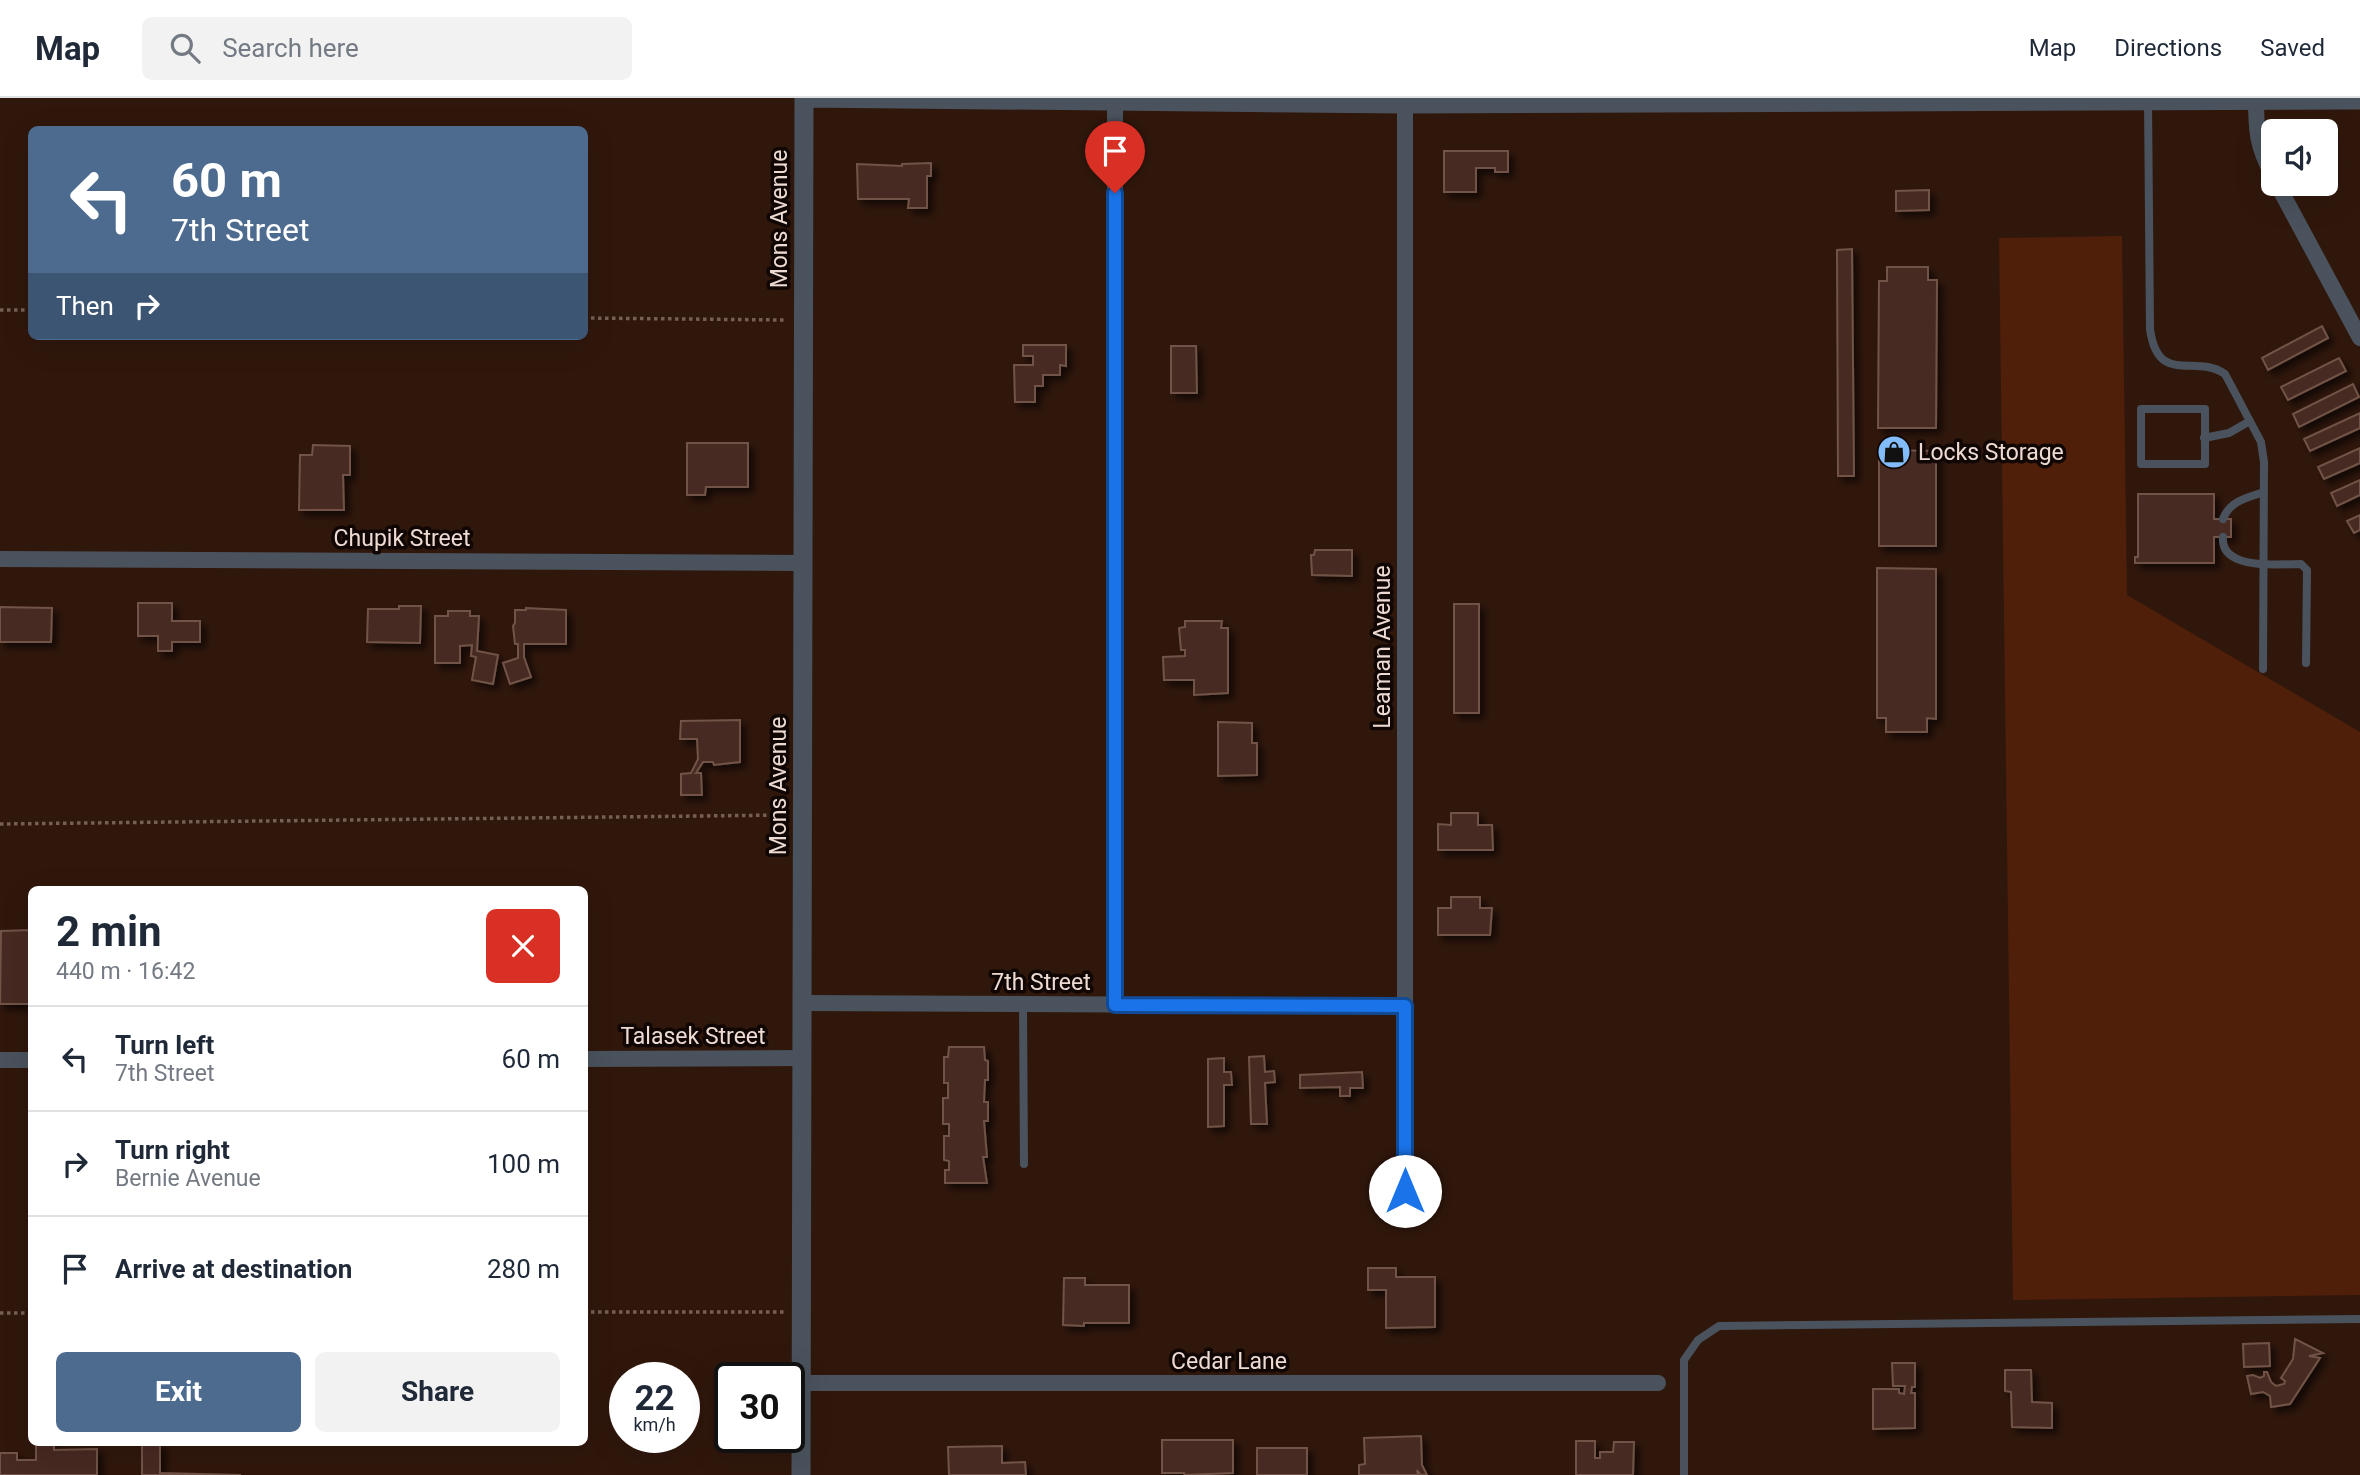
<!DOCTYPE html>
<meta charset="utf-8">
<style>
:root{--surface:#fff;--page:#f2f2f3;--text:#1f2937;--muted:#747a83;--line:#e0e1e3;--accent:#4c6b8f}
body{margin:0;font-family:Roboto,sans-serif;background:var(--page);color:var(--text);height:100vh;display:flex;flex-direction:column;font-size:26px;white-space:nowrap}
*{box-sizing:border-box;margin:0}
p{font-size:23px;color:var(--muted)}
.icon{flex:none;width:38px;height:38px;fill:none;stroke:currentColor;stroke-width:2;stroke-linecap:round;stroke-linejoin:round}
.map{position:relative;flex:1;overflow:hidden}
.panel{position:absolute;left:28px;top:788px;width:560px;height:560px;display:flex;flex-direction:column;background:var(--surface);border-radius:10px;box-shadow:0 7px 28px #0002}
.panel>*{flex:none}
.guide{position:absolute;left:28px;top:28px;width:560px;height:214px;border-radius:10px;box-shadow:0 7px 28px #0002;background:#4c6b8f;color:#fff;overflow:hidden}
.controls{position:absolute;left:2261px;top:21px;display:grid;gap:14px}
.controls a{display:grid;place-items:center;width:77px;height:77px;border-radius:10px;background:var(--surface);box-shadow:0 7px 28px #0002;font-size:35px}
.speed{position:absolute;left:609px;top:1264px;display:flex;gap:14px;font-size:35px;font-weight:700;text-align:center}
.speed>*{display:grid;place-content:center;width:91px;height:91px;border-radius:50%;background:var(--surface);box-shadow:0 7px 28px #0002;line-height:1}
.speed small{font-size:18px;font-weight:400}
.speed .limit{border:4px solid #111;border-radius:10px;background:#fff;color:#111}
.pin{position:absolute;display:grid;place-items:center;width:60px;height:60px;color:#fff;margin:-72px -30px;border-radius:50% 50% 50% 0;rotate:-45deg;box-shadow:0 0 7px #0007}
.pin .icon{rotate:45deg}
.me{position:absolute;width:77px;margin:-38px;rotate:0deg;stroke-linejoin:round;filter:drop-shadow(0 0 5px #0008)}
.turn{display:flex;align-items:center;gap:24px;height:147px;padding:0 28px;font-size:32px}
.turn .icon{width:91px;height:91px;stroke-width:2.5}
.turn b{display:block;font-size:49px;line-height:60px}
.then{display:flex;align-items:center;height:66px;padding:0 28px;background:#0003;gap:14px;font-size:26px}
.round{display:grid;place-items:center;flex:none;width:74px;height:74px;border-radius:10px;background:var(--page)}
.head{display:flex;align-items:center;justify-content:space-between;height:119px;padding:0 28px}
h1{font-size:42px;font-weight:700;line-height:52px}
.button{display:flex;gap:14px;margin-top:auto;padding:14px 28px}
.button a{flex:1;height:80px;border-radius:10px;background:var(--accent);color:#fff;font-size:28px;font-weight:700;line-height:80px;text-align:center}
.button a+a{background:var(--page);color:var(--text)}
ul{padding:0;list-style:none}
li{display:flex;align-items:center;gap:21px;height:105px;padding:0 28px;border-top:2px solid var(--line)}
li div{flex:1}
li b{display:block;font-size:26px}
li em{font-style:normal}
header{display:flex;align-items:center;gap:42px;box-sizing:border-box;height:98px;padding:0 35px;background:var(--surface);border-bottom:2px solid var(--line)}
header strong{font-size:33px}
nav{display:flex;gap:38px;margin-inline-start:auto;font-size:24px}
.search{width:490px;height:63px;background:var(--page);display:flex;align-items:center;gap:18px;box-sizing:border-box;padding:0 24px;border-radius:10px;color:var(--muted);font-size:26px}
.map>svg:first-child{display:block}
</style>
<header>
<strong>Map</strong>
<div class="search"><svg class="icon" aria-label="search" viewBox="0 0 24 24"><circle cx="10" cy="10" r="6"/><path d="M15 15l6 6"/></svg>Search here</div>
<nav><a>Map</a><a>Directions</a><a>Saved</a></nav>
</header>
<div class="map">
<svg width="2360" height="1377" viewBox="0 0 2360 1377">
<defs>
<filter id="shadow"><feDropShadow dx="5" dy="5" stdDeviation="3.5" flood-color="#0009"/></filter>
</defs>
<rect width="100%" height="100%" fill="#30170c"/>
<!-- green -->
<path fill="#4f1f0a" d="M2122,138L2127,497L2360,634V1197L2013,1202L1999,140Z"/>
<!-- building -->
<path fill="#462b20" stroke="#715347" stroke-width="2" filter="url(#shadow)" d="M1444,53H1508V74H1495V70H1476V94H1444Z
M931,65V78H927V110H908L909,101H858L857,66L902,68V66Z
M1929,92V112L1896,113V93Z
M1852,151L1854,378H1838L1837,152Z
M1887,169H1928V182H1937L1936,330H1878L1879,183H1887Z
M2322,228L2328,240L2268,272L2262,260Z
M1023,247H1066V268L1060,267V277H1043V288H1035V304H1015L1014,267H1033V258H1023Z
M1171,248H1196L1197,295H1171Z
M2339,260L2346,273L2288,302L2281,289Z
M2353,286L2359,299L2299,329L2293,316Z
M2360,315V330L2310,353L2304,341Z
M687,345H748V389H706L705,397H687Z
M313,347L350,348V377H343L344,412H299L300,357H312Z
M2360,350V365L2324,381L2318,369Z
M1879,352L1936,353V448H1879Z
M2360,382V397L2337,408L2331,395Z
M2138,396H2214V421H2231V439H2214V465H2135V459H2138Z
M2360,417V432L2354,435L2347,423Z
M1315,452H1352V478L1312,477L1311,457H1314Z
M1877,470L1936,471V621L1927,620V634H1886V620H1877Z
M138,505H172V523H200V544H172V553H158V538H138Z
M1454,506H1479V615H1454Z
M399,508H421L420,545L367,544L368,511H399Z
M0,509L52,510L51,544H0Z
M526,510L566,512V546H524V559L531,579L510,586L503,565L518,560V546H515L513,528L515,525V512H526Z
M448,513H470V518H479L477,553L498,557L493,586L472,582L476,559L471,558L472,547L460,548V565H435V518H448Z
M1185,523H1222L1221,530H1228V595L1194,597V582H1164L1163,559L1185,558V552H1181L1179,530L1185,529Z
M740,622V664L714,667L713,664H703L696,675H701L702,697H681V676L691,675L698,661L697,641H680L681,623Z
M1218,624L1252,625V645H1257V677L1218,678Z
M1451,715H1478V727H1492L1493,752H1438V726L1451,727Z
M1451,799H1480V810H1492L1490,837H1438V810H1451Z
M32,832V906H0L1,833Z
M949,949H984L985,962L988,963V982H985L984,1004H988V1023H984L987,1059H983L987,1085H945V1072H949V1063L944,1062V1038H949V1026H943V1000H948V985H944V959H948Z
M1264,958L1265,974L1274,973L1275,984L1265,985L1267,1026H1251L1249,959Z
M1224,960V974H1231L1232,987H1224V1028L1208,1029V961Z
M1362,974L1363,990H1350V998H1340V989L1300,990V977Z
M1368,1170H1396V1179H1435V1229L1386,1230V1192H1368Z
M1064,1180H1085V1187H1129V1225H1084V1228L1063,1227Z
M2295,1241L2323,1255L2309,1258L2320,1260L2290,1306L2271,1309L2270,1298L2263,1294L2251,1296L2247,1278L2253,1277L2260,1280L2264,1278V1274H2267L2271,1284L2276,1288L2284,1286L2285,1283L2281,1280L2293,1261Z
M2269,1245L2270,1268L2244,1269L2243,1246Z
M1892,1265H1915V1289H1912L1911,1295H1915V1330L1873,1331V1291H1899V1295L1904,1296L1905,1288H1893Z
M2005,1272H2031L2032,1304L2052,1305V1330L2012,1329L2011,1294L2005,1293Z
M1421,1338L1422,1367L1427,1377H1421L1417,1372L1418,1377H1359V1367L1365,1366L1364,1340Z
M1162,1342H1233V1375L1185,1377L1184,1375H1162Z
M1576,1343H1595V1360H1600V1354H1613L1614,1344H1634L1633,1377H1576Z
M36,1346H54V1352L97,1351V1377H0V1355H17V1362H36Z
M142,1346H160V1375L241,1377H142Z
M1002,1348V1365L1025,1364L1026,1377H949L948,1349Z
M1257,1350H1307V1377H1257Z"/>
<g fill="none" stroke-linecap="round" stroke-linejoin="round">
<!-- path -->
<path stroke="#765f56" stroke-width="3.5" stroke-dasharray="3.5 3.5" stroke-linecap="butt" d="M0,212H32
M584,220L785,222
M0,726L786,717
M584,1214H785
M0,1215H32"/>
<!-- service -->
<path stroke="#4a535d" stroke-width="8" d="M2148,3L2150,231C2158,289 2195,255 2225,276L2261,344L2264,364L2263,571
M2141,311H2205V366H2141Z
M2204,340L2229,335L2250,323
M2223,421C2230,403 2246,400 2264,394
M2223,439C2220,473 2281,466 2301,466L2307,472L2306,565
M1023,906L1024,1066
M1684,1377V1262L1698,1242L1719,1228L2360,1221"/>
<!-- minor -->
<path stroke="#4a535d" stroke-width="16" d="M2256,0C2256,33 2257,48 2273,78
M1115,5V907
M1405,6V1093
M2277,86L2360,240
M0,461L803,465
M802,905L1405,908
M584,961L802,960
M0,962H32
M801,1285H1658"/>
<!-- tertiary -->
<path stroke="#4a535d" stroke-width="19" d="M804,0L1405,6L2360,2
M801,1377L804,0"/>
</g>
<g fill="none" stroke-linecap="round" stroke-linejoin="round">
<defs>
<path id="route" d="M1115,95V907L1405,908V1093"/>
</defs>
<!-- route casing -->
<use href="#route" stroke="#114b97" stroke-width="18"/>
<!-- route -->
<use href="#route" stroke="#1a73e8" stroke-width="12"/>
</g>
<!-- icons -->
<defs>
<symbol id="shop-disc" viewBox="-11 -11 22 22"><circle r="9.5" fill="#82bcfa" stroke="#100603"/><path d="M-5-2.5h2.3a2.7 3.5 0 0 1 5.4 0H5L5.5 6h-11ZM-1.5-2.5h3a1.5 2.3 0 0 0-3 0Z" fill="#111"/></symbol>
</defs>
<g fill-rule="evenodd">
<use href="#shop-disc" x="1875" y="335" width="38" height="38"/>
</g>
<g text-anchor="middle" dominant-baseline="central" stroke-width="7" stroke-linejoin="round" paint-order="stroke">
<!-- street labels -->
<g font-size="23" fill="#eddad3" stroke="#100603">
<text transform="translate(779 121) rotate(-90)">Mons Avenue</text>
<text x="402" y="440">Chupik Street</text>
<text transform="translate(1382 549) rotate(-90)">Leaman Avenue</text>
<text transform="translate(778 688) rotate(-90)">Mons Avenue</text>
<text x="1041" y="884">7th Street</text>
<text x="693" y="938">Talasek Street</text>
<text x="1229" y="1263">Cedar Lane</text>
</g>
<!-- poi labels -->
<g font-size="23" fill="#eddad3" stroke="#100603" text-anchor="start">
<text x="1918" y="354">Locks Storage</text>
</g>
</g>
</svg>
<div class="controls">
<a><svg class="icon" aria-label="sound" viewBox="0 0 24 24"><path d="M4 9h4l5-4v14l-5-4H4zM17 9q2 3 0 6"/></svg></a>
</div>
<div class="speed"><div>22<small>km/h</small></div><div class="limit">30</div></div>
<div class="pin" style="left:1115px;top:95px;background:#d93025"><svg class="icon" aria-label="arrive" viewBox="0 0 24 24"><path d="M6 21V4h12l-3 4 3 4H6"/></svg></div>
<svg class="me" style="left:1405px;top:1093px" viewBox="-20 -20 40 40"><circle r="19" fill="#fff"/><path d="M0-13L10 11 0 6-10 11z" fill="#1a73e8"/></svg>
<div class="guide">
<div class="turn"><svg class="icon" aria-label="left" viewBox="0 0 24 24"><path d="M17 20v-9H6M10 6l-5 5 5 5"/></svg><div><b>60 m</b>7th Street</div></div>
<div class="then">Then<svg class="icon" aria-label="right" viewBox="0 0 24 24"><path d="M7 20v-9h11M14 6l5 5-5 5"/></svg></div>
</div>
<section class="panel">
<div class="head"><div><h1>2 min</h1><p>440 m · 16:42</p></div><a class="round" style="background:#d93025;color:#fff"><svg class="icon" aria-label="close" viewBox="0 0 24 24"><path d="M6 6l12 12M18 6L6 18"/></svg></a></div>
<ul>
<li><svg class="icon" aria-label="left" viewBox="0 0 24 24"><path d="M17 20v-9H6M10 6l-5 5 5 5"/></svg><div><b>Turn left</b><p>7th Street</p></div><em>60 m</em></li>
<li><svg class="icon" aria-label="right" viewBox="0 0 24 24"><path d="M7 20v-9h11M14 6l5 5-5 5"/></svg><div><b>Turn right</b><p>Bernie Avenue</p></div><em>100 m</em></li>
<li><svg class="icon" aria-label="arrive" viewBox="0 0 24 24"><path d="M6 21V4h12l-3 4 3 4H6"/></svg><div><b>Arrive at destination</b></div><em>280 m</em></li>
</ul>
<div class="button"><a>Exit</a><a>Share</a></div>
</section>
</div>
